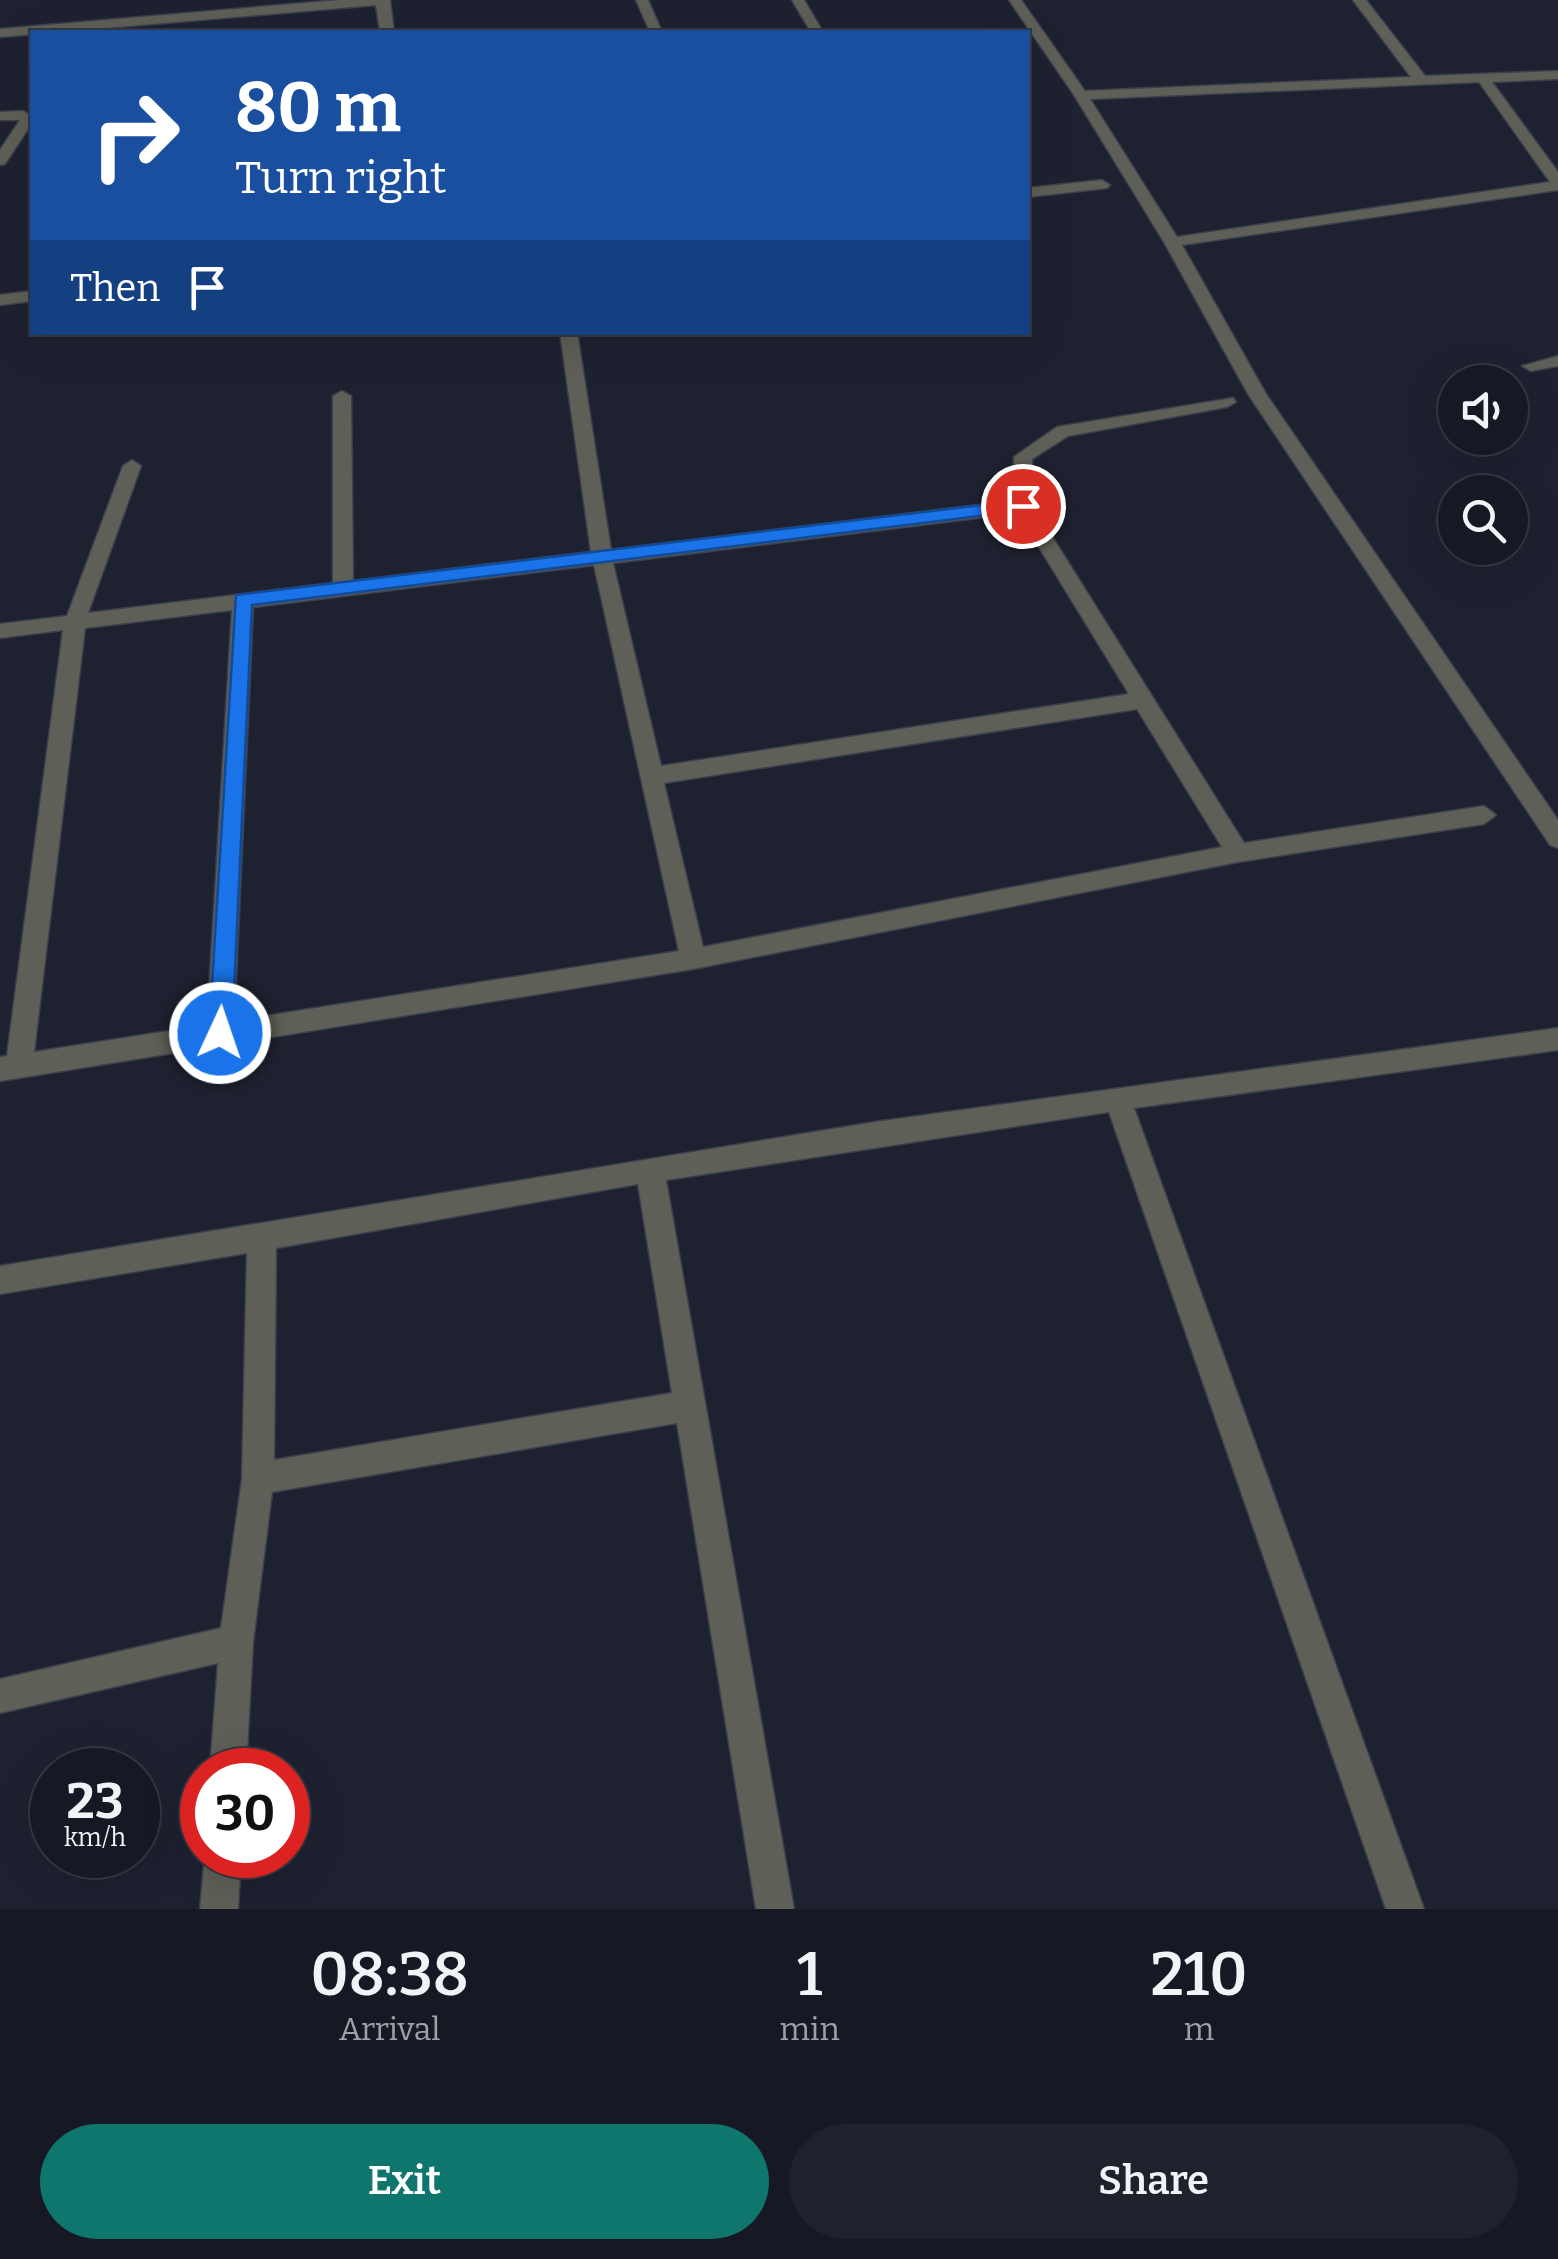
<!DOCTYPE html>
<style>
:root{--surface:#161924;--page:#1f222c;--text:#f1f3f6;--muted:#9ea0a6;--line:#353841;--accent:#0f766e}
body{margin:0;font-family:Bitter,serif;background:var(--page);color:var(--text);height:100vh;display:flex;flex-direction:column;font-size:38px;white-space:nowrap}
*{box-sizing:border-box;margin:0}
p{font-size:32px;color:var(--muted)}
.icon{flex:none;width:55px;height:55px;fill:none;stroke:currentColor;stroke-width:2;stroke-linecap:round;stroke-linejoin:round}
.map{position:relative;height:1909px;overflow:hidden}
.details{display:flex;flex-direction:column;background:var(--surface);flex:1}
.details>*{flex:none}
.top-card{position:absolute;left:30px;top:30px;width:1000px;height:305px;border-radius:0px;box-shadow:0 10px 40px #0002,0 0 0 2px var(--line);background:#1a4fa0;color:#fff;overflow:hidden}
.buttons{position:absolute;left:1438px;top:365px;display:grid;gap:20px}
.buttons a{display:grid;place-items:center;width:90px;height:90px;border-radius:50%;background:var(--surface);box-shadow:0 10px 40px #0002,0 0 0 2px var(--line);font-size:50px}
.speed{position:absolute;left:30px;top:1748px;display:flex;gap:20px;font-size:50px;font-weight:700;text-align:center}
.speed>*{display:grid;place-content:center;width:130px;height:130px;border-radius:50%;background:var(--surface);box-shadow:0 10px 40px #0002,0 0 0 2px var(--line);line-height:1}
.speed small{font-size:25px;font-weight:400}
.speed .limit{border:15px solid #d22;background:#fff;color:#111}
.pin{position:absolute;display:grid;place-items:center;width:85px;height:85px;color:#fff;margin:-42px;border:5px solid #fff;border-radius:50%;box-shadow:0 2px 10px #0007}
.me{position:absolute;width:110px;margin:-55px;rotate:3deg;stroke-linejoin:round;filter:drop-shadow(0 0 8px #0008)}
.turn{display:flex;align-items:center;gap:35px;height:210px;padding:0 40px;font-size:45px}
.turn .icon{width:130px;height:130px;stroke-width:2.5}
.turn b{display:block;font-size:70px;line-height:85px}
.then{display:flex;align-items:center;height:95px;padding:0 40px;background:#0003;gap:20px;font-size:38px}
.eta{display:flex;justify-content:space-evenly;align-items:center;height:170px;text-align:center}
.eta b{font-size:60px;font-weight:600;line-height:70px}
.action{display:flex;gap:20px;margin-top:auto;padding:20px 40px}
.action a{flex:1;height:115px;border-radius:60px;background:var(--accent);color:#fff;font-size:40px;font-weight:600;line-height:115px;text-align:center}
.action a+a{background:var(--page);color:var(--text)}
.map>svg:first-child{display:block}
</style>
<div class="map">
<svg width="1558" height="1909" viewBox="0 0 1558 1909">
<rect width="100%" height="100%" fill="#1e2130"/>
<g fill="none" stroke-linecap="round" stroke-linejoin="round">
<defs>
<path id="minor" d="M340,0H390L394,32H380L376,5L0,37V29Z
M636,0H648L662,32H650Z
M792,0H804L823,32H811Z
M1009,0H1021L1085,91L1411,77L1353,0H1366L1425,76L1558,71V79L1492,82L1558,172V190L1182,245L1266,394L1558,820V848L1550,845L1248,394L1164,242L1074,95ZM1479,82L1550,182L1177,237L1090,99Z
M0,112L23,111L32,116V123L5,164L0,165V150L20,120H0Z
M1102,180L1110,185L1107,188L1028,197V188Z
M32,291V301L0,305V295Z
M560,332H577L611,550L1013,501L1014,457L1057,427L1233,398L1236,402L1227,407L1068,436L1032,459L1033,506L1244,843L1484,806L1496,815L1484,824L1238,862L693,969L0,1081V1057L7,1056L63,630L0,638V624L67,616L123,466L132,460L141,466L88,613L333,583V396L342,391L351,396L353,581L591,552ZM1018,513L1129,694L661,766L613,563ZM594,565L679,951L234,1021L253,607ZM232,610L207,1025L34,1052L85,628ZM1137,709L1222,847L703,947L664,783Z
M1558,356V366L1531,371L1522,366Z
M1558,1028V1050L1134,1108L1424,1909H1386L1109,1112L666,1180L794,1909H756L677,1423L272,1492L253,1642L246,1770H210L218,1663L0,1713V1679L221,1628L242,1479L247,1253L0,1294V1266L875,1122ZM638,1184L672,1393L274,1460L276,1248Z
M205,1855H241L238,1909H200Z"/>
</defs>
<!-- minor casing -->
<use href="#minor" stroke="#3b3e4c" stroke-width="3"/>
<!-- minor -->
<use href="#minor" fill="#5e5f56" fill-rule="evenodd"/>
</g>
<!-- route -->
<path fill="#1a73e8" stroke="#114b97" stroke-width="2.5" d="M1023,500L1032,506L1029,510L252,605L232,1033L229,1040H212L209,1033L236,595Z"/>
</svg>
<div class="buttons">
<a><svg class="icon" aria-label="sound" viewBox="0 0 24 24"><path d="M4 9h4l5-4v14l-5-4H4zM17 9q2 3 0 6"/></svg></a>
<a><svg class="icon" aria-label="search" viewBox="0 0 24 24"><circle cx="10" cy="10" r="6"/><path d="M15 15l6 6"/></svg></a>
</div>
<div class="speed"><div>23<small>km/h</small></div><div class="limit">30</div></div>
<div class="pin" style="left:1023px;top:506px;background:#d93025"><svg class="icon" aria-label="arrive" viewBox="0 0 24 24"><path d="M6 21V4h12l-3 4 3 4H6"/></svg></div>
<svg class="me" style="left:220px;top:1033px" viewBox="-20 -20 40 40"><circle r="17" fill="#1a73e8" stroke="#fff" stroke-width="3"/><path d="M0-11L8 9 0 5-8 9z" fill="#fff"/></svg>
<div class="top-card">
<div class="turn"><svg class="icon" aria-label="right" viewBox="0 0 24 24"><path d="M7 20v-9h11M14 6l5 5-5 5"/></svg><div><b>80 m</b>Turn right</div></div>
<div class="then">Then<svg class="icon" aria-label="arrive" viewBox="0 0 24 24"><path d="M6 21V4h12l-3 4 3 4H6"/></svg></div>
</div>
</div>
<section class="details">
<div class="eta">
<div><b>08:38</b><p>Arrival</p></div>
<div><b>1</b><p>min</p></div>
<div><b>210</b><p>m</p></div>
</div>
<div class="action"><a>Exit</a><a>Share</a></div>
</section>
